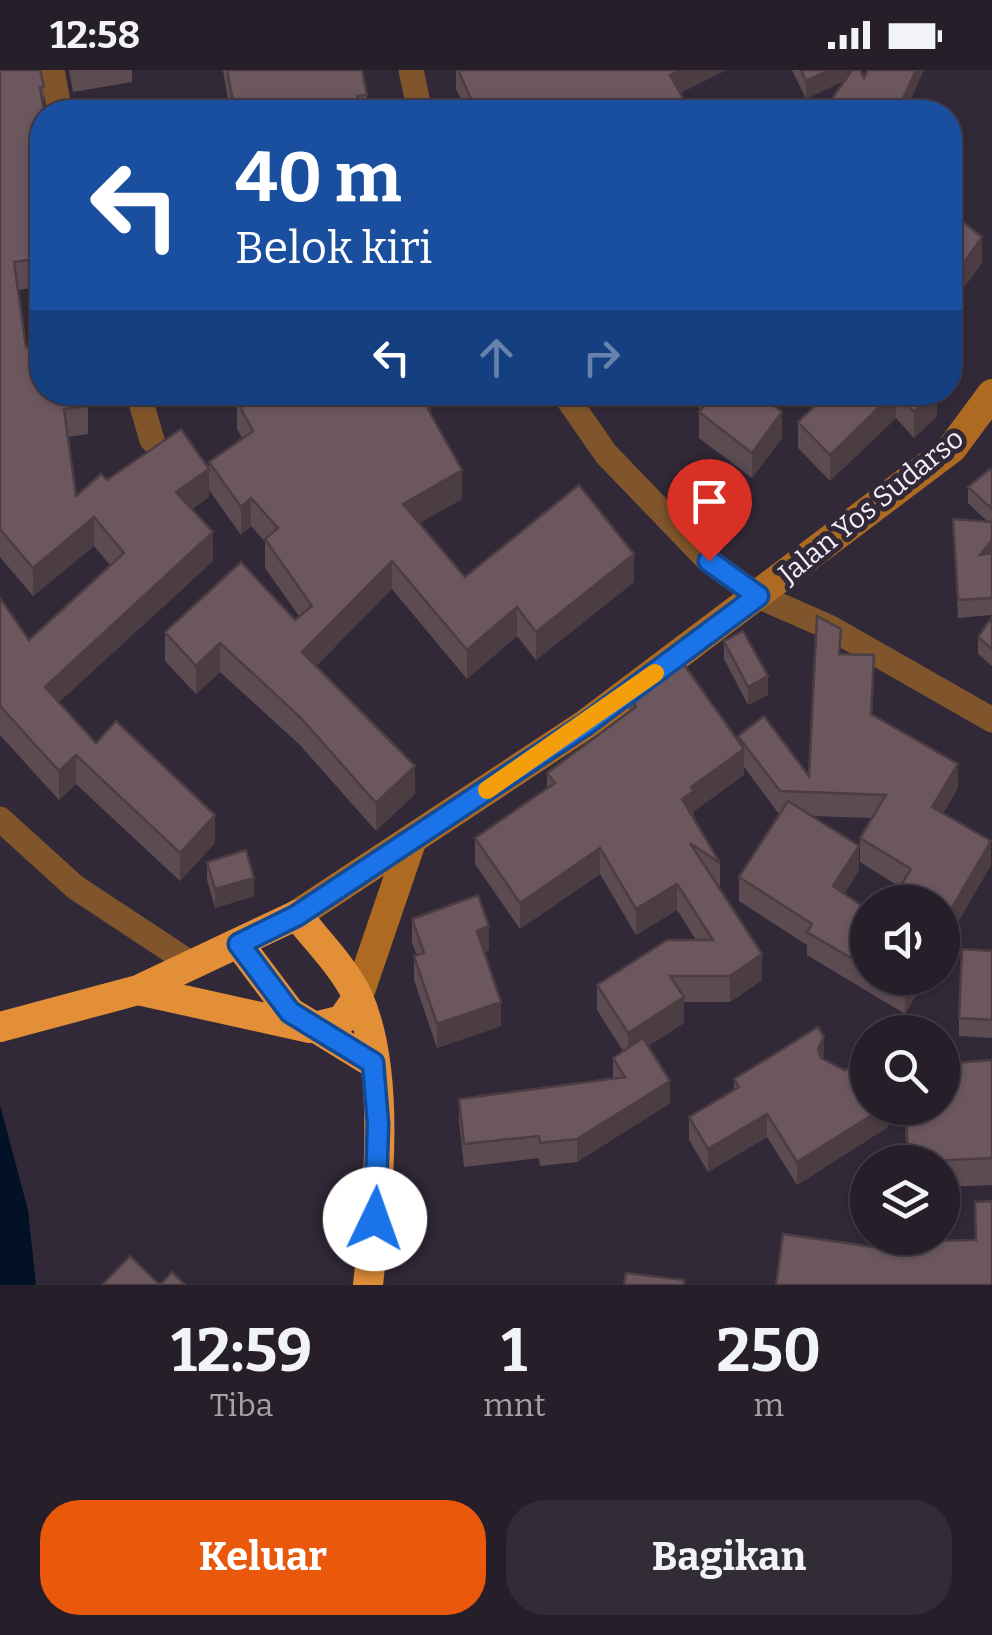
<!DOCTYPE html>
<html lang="id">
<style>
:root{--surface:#261f2a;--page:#322c36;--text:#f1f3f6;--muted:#a4a2a8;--line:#423d47;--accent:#ea580c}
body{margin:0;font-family:Bitter,serif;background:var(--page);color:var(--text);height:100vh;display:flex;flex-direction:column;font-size:38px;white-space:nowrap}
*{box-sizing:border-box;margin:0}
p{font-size:32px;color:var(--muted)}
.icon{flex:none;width:55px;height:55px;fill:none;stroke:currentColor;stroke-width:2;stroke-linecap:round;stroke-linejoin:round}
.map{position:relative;height:1215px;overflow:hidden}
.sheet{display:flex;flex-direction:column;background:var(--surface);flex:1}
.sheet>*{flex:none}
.guide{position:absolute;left:30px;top:30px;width:932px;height:305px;border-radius:40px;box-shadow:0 2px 8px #0004,0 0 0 2px var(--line);background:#1a4fa0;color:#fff;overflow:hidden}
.fabs{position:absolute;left:850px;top:815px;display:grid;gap:20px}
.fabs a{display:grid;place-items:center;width:110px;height:110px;border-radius:50%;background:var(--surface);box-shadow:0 2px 8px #0004,0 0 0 2px var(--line);font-size:50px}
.pin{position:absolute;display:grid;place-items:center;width:85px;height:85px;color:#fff;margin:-102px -42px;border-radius:50% 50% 50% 0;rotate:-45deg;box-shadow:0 0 10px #0007}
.pin .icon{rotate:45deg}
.me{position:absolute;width:110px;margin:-55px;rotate:3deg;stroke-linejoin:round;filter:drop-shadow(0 0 8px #0008)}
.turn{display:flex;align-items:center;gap:35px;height:210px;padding:0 40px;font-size:45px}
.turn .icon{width:130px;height:130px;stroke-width:2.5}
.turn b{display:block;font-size:70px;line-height:85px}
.lanes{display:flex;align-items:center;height:95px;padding:0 40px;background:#0003;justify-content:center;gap:50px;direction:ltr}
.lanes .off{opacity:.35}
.eta{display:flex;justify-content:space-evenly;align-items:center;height:170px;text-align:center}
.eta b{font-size:60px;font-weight:700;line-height:70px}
.cta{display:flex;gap:20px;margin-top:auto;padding:20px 40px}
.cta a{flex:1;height:115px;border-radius:40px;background:var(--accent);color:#fff;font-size:40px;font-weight:700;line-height:115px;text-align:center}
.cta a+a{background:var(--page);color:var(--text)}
.status{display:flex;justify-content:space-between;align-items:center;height:70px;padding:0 50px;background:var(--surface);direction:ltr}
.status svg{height:28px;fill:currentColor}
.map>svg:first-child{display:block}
</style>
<div class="status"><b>12:58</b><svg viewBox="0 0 49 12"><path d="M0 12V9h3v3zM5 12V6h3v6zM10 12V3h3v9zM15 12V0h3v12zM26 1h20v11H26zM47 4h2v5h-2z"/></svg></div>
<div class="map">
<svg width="992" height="1215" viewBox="0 0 992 1215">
<rect width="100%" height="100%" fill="#322938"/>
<!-- water -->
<path fill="#021125" d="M0,1035L28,1140L36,1215H0Z"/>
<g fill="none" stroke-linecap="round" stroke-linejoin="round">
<!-- street -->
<path stroke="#80552c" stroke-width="25" d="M52,0L60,42
M411,0L420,42
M138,322L152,370
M563,322L606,384L709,491L758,526L831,558L992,650
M0,749L75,817L193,895"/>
<!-- secondary -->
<path stroke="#ad6a20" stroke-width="30" d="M297,845L586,654L952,378L992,324
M358,927L412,769"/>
<!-- highway -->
<path stroke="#e38f38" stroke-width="30" d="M239,874L290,942L373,993
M138,920L310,958L342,950L358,927
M0,957L138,920L297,845C317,871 342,895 357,925C393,1003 377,1132 368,1215"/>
</g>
<!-- wall -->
<path fill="#5d4b52" d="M0,0L44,16L42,114L35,115L42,169V217L17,220L26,277L88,336V364L68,367L76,426L107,410L209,427L192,439L213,491L59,632L96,673L215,773L180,811L76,714L59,730L0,665V528L29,570L111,496L94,476L33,526L0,487Z
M69,0H132V12L73,22Z
M223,0H362L367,25V42H230Z
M456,0H726L680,23L691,42H467L456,19Z
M792,0H860L864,8L924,0L905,42H823L845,10L806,29Z
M229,322H427L431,345L462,429L419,453L465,507L634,512L536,590L517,566L467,609L392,519L316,596L415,724L376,761L300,675L220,602L196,624L165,591V562L295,550L299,546L265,498V472L251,456L241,465L209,420V392L242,368L237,359V338Z
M689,322H786L775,337L782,368L752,408L699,368V342L700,340Z
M802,322H937V346L914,368L896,348L830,411L798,378V352L815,336Z
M992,401V545L958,548L953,449L988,452L968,433V417Z
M992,547V596L978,584V567Z
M724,571L768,625L748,635L724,589Z
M841,584L874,609L872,645L958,718L943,743L991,795L942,879V832L900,817L860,792V768L872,748L811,746L859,800L844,824L868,840V908H926L905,944L807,885V875L739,831V807L779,744L744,697V705L694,741L693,748L720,793V819L762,910L730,932H684V953L648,976L670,1033L577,1092L540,1096L539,1088L464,1097L459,1051V1029L613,1008V988L623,981L597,940V915L696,870L677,840L636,865L600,804L520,859L475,794V768L547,719V703L629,642V626L738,671V666L809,706Z
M207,792L254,826L215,838L207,810Z
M412,849L489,880L484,882L501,956L437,978L414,910V886L417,885L412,873Z
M992,881V968L959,966V948Z
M824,990L888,1038V1057L797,1115L767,1067L708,1102L689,1070V1047L734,1020V1009Z
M992,990V1115L942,1117V1092H907L904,1038H942Z"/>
<!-- shaded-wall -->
<path fill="#4c3d42" d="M681,0H726L670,28V5Z
M829,0H854V6L806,29V11Z
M916,0H924L905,42H897Z
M505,34V42H486Z
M982,167V193L950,237V212Z
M765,322H786L762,352V326Z
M896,322V348L830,411V385Z
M935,322H937V346L914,368V342Z
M431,330V359L425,334Z
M782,342V368L752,408V383Z
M209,399V427L176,450V422Z
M462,400V429L403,462V434Z
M251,428V456L241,465V437Z
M94,447V476L33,526V498Z
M213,462V491L45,645V617Z
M992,470V488L980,485Z
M634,484V512L536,590V562Z
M392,491V519L302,610V582Z
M517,537V566L467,609V580Z
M220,573V602L196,624V596Z
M768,606V625L748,635V617Z
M744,679V705L694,741V747L682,729L691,717Z
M76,685V714L59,730V701Z
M958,694V718L932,760V737Z
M415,696V724L376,761V733Z
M215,745V773L180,811V783Z
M991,771V795L942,879V855Z
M859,776V800L833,840V816Z
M600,778V804L520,859V833Z
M254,808V826L215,838V819Z
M677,814V840L636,865V839Z
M489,856V880L477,885V861Z
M762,884V910L730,932V906Z
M912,908H926L905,944V920Z
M684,927V953L628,989V963Z
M501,932V956L437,978V954Z
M824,967V990L818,1002V979Z
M670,1011V1033L577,1092V1069Z
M883,1038H888V1057L797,1115V1092Z
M767,1044V1067L708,1102V1079Z"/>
<!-- building -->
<path fill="#6c575f" stroke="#4c3d42" stroke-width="2.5" d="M0,0H40L44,16L40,17L44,42H42V85L31,87L42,169V188L14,192L26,277L42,275V322H86L88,336L64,339L76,426L101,404L107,410L181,359L209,399L176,422L213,462L45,617L96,673L116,651L215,745L180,783L76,685L59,701L0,636V528L29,570L124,483L94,447L33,498L0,459Z
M227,0H362L367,25L357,26L360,42H235Z
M458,0H681L670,5L691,42H509L505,34L486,42H477Z
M801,0H829L806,11Z
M852,0H860L864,8L868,0H916L897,42H823Z
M950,142L982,167L950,212Z
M244,322H427L431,330L425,334L462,400L403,434L465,507L579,415L634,484L536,562L517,537L467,580L392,491L302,582L415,696L376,733L300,647L220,573L196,596L165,562L241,492L295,550L312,536L265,469L278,458L251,428L241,437L209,392L253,361L237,331L246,326Z
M705,322H765L762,326L782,342L752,383L699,342L709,329Z
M826,322H895L830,385L798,352L827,324Z
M896,322H935L914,342Z
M990,399L992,401V439L968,417Z
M953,449L992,452V470L980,485L992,483V528L958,530Z
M817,546L841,559L839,584L874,585L871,644L958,694L932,737L991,771L942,855V832H891L911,799L860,768L886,725L780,721L738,666L764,646L809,706Z
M992,547V579L978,567Z
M743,561L768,606L748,617L724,571Z
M680,589L744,679L691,717L694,721L682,729L720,793L690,773L762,884L730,906H670L684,927L628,963L597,915L667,870H713L677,814L636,839L600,778L520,833L475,768L555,713L547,703L636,637L629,626Z
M788,731L859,776L833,816L868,840V898L807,862L812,854L739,807Z
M246,780L254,808L215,819L207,792Z
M478,825L489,856L477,861L501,932L437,954L414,886L424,883L412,849Z
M962,879L992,881V950L959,948Z
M884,908H912L905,920Z
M818,957L824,967L818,979L821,988L844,1000L862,995L868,1003V1038H883L797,1092L767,1044L708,1079L689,1047L739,1017L734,1009Z
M643,968L670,1011L577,1069L540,1073L539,1066L464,1074L459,1029L625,1007L613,988Z
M992,990V1088L908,1092L906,1038H942V994Z
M992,1131V1215H776L783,1164L922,1184V1171L976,1170L975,1132Z
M130,1186L160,1215H102Z
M172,1202L185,1215H160Z
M626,1203L684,1210L683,1215H624Z"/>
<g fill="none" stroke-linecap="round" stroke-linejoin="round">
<defs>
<path id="route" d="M375,1149L378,1054L373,993L290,942L239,874L296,846L586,654L758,526L709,491"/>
</defs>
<!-- route casing -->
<use href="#route" stroke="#114b97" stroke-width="25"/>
<!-- route -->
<use href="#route" stroke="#1a73e8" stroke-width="18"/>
<!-- slow -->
<path stroke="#f59e0b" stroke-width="18" d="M487,720L655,603"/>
</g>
<g text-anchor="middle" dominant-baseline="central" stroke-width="10" stroke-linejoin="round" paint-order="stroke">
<!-- street labels -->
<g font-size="28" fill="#f5f0fa" stroke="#322938">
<text transform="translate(871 436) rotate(-39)">Jalan Yos Sudarso</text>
</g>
</g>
</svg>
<div class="fabs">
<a><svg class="icon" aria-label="sound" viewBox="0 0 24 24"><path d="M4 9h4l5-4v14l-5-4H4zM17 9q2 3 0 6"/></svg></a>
<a><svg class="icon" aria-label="search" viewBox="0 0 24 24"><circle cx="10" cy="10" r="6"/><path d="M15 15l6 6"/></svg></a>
<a><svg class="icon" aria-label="layers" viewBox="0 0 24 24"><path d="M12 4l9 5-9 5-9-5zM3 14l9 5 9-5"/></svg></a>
</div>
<div class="pin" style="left:709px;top:491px;background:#d93025"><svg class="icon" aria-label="arrive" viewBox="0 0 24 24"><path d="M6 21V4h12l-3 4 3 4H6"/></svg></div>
<svg class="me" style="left:375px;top:1149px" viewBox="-20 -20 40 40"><circle r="19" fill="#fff"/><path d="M0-13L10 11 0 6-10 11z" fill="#1a73e8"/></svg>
<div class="guide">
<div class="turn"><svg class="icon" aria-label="left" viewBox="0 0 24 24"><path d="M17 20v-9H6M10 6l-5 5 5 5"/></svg><div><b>40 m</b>Belok kiri</div></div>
<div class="lanes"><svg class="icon" aria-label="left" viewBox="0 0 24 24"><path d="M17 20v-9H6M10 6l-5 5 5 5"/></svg><svg class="icon off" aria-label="ahead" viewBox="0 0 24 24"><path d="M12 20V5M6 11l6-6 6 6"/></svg><svg class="icon off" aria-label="right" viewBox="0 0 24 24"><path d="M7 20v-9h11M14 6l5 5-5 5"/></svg></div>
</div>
</div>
<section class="sheet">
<div class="eta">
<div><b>12:59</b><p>Tiba</p></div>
<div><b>1</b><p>mnt</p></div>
<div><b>250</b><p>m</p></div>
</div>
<div class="cta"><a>Keluar</a><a>Bagikan</a></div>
</section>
